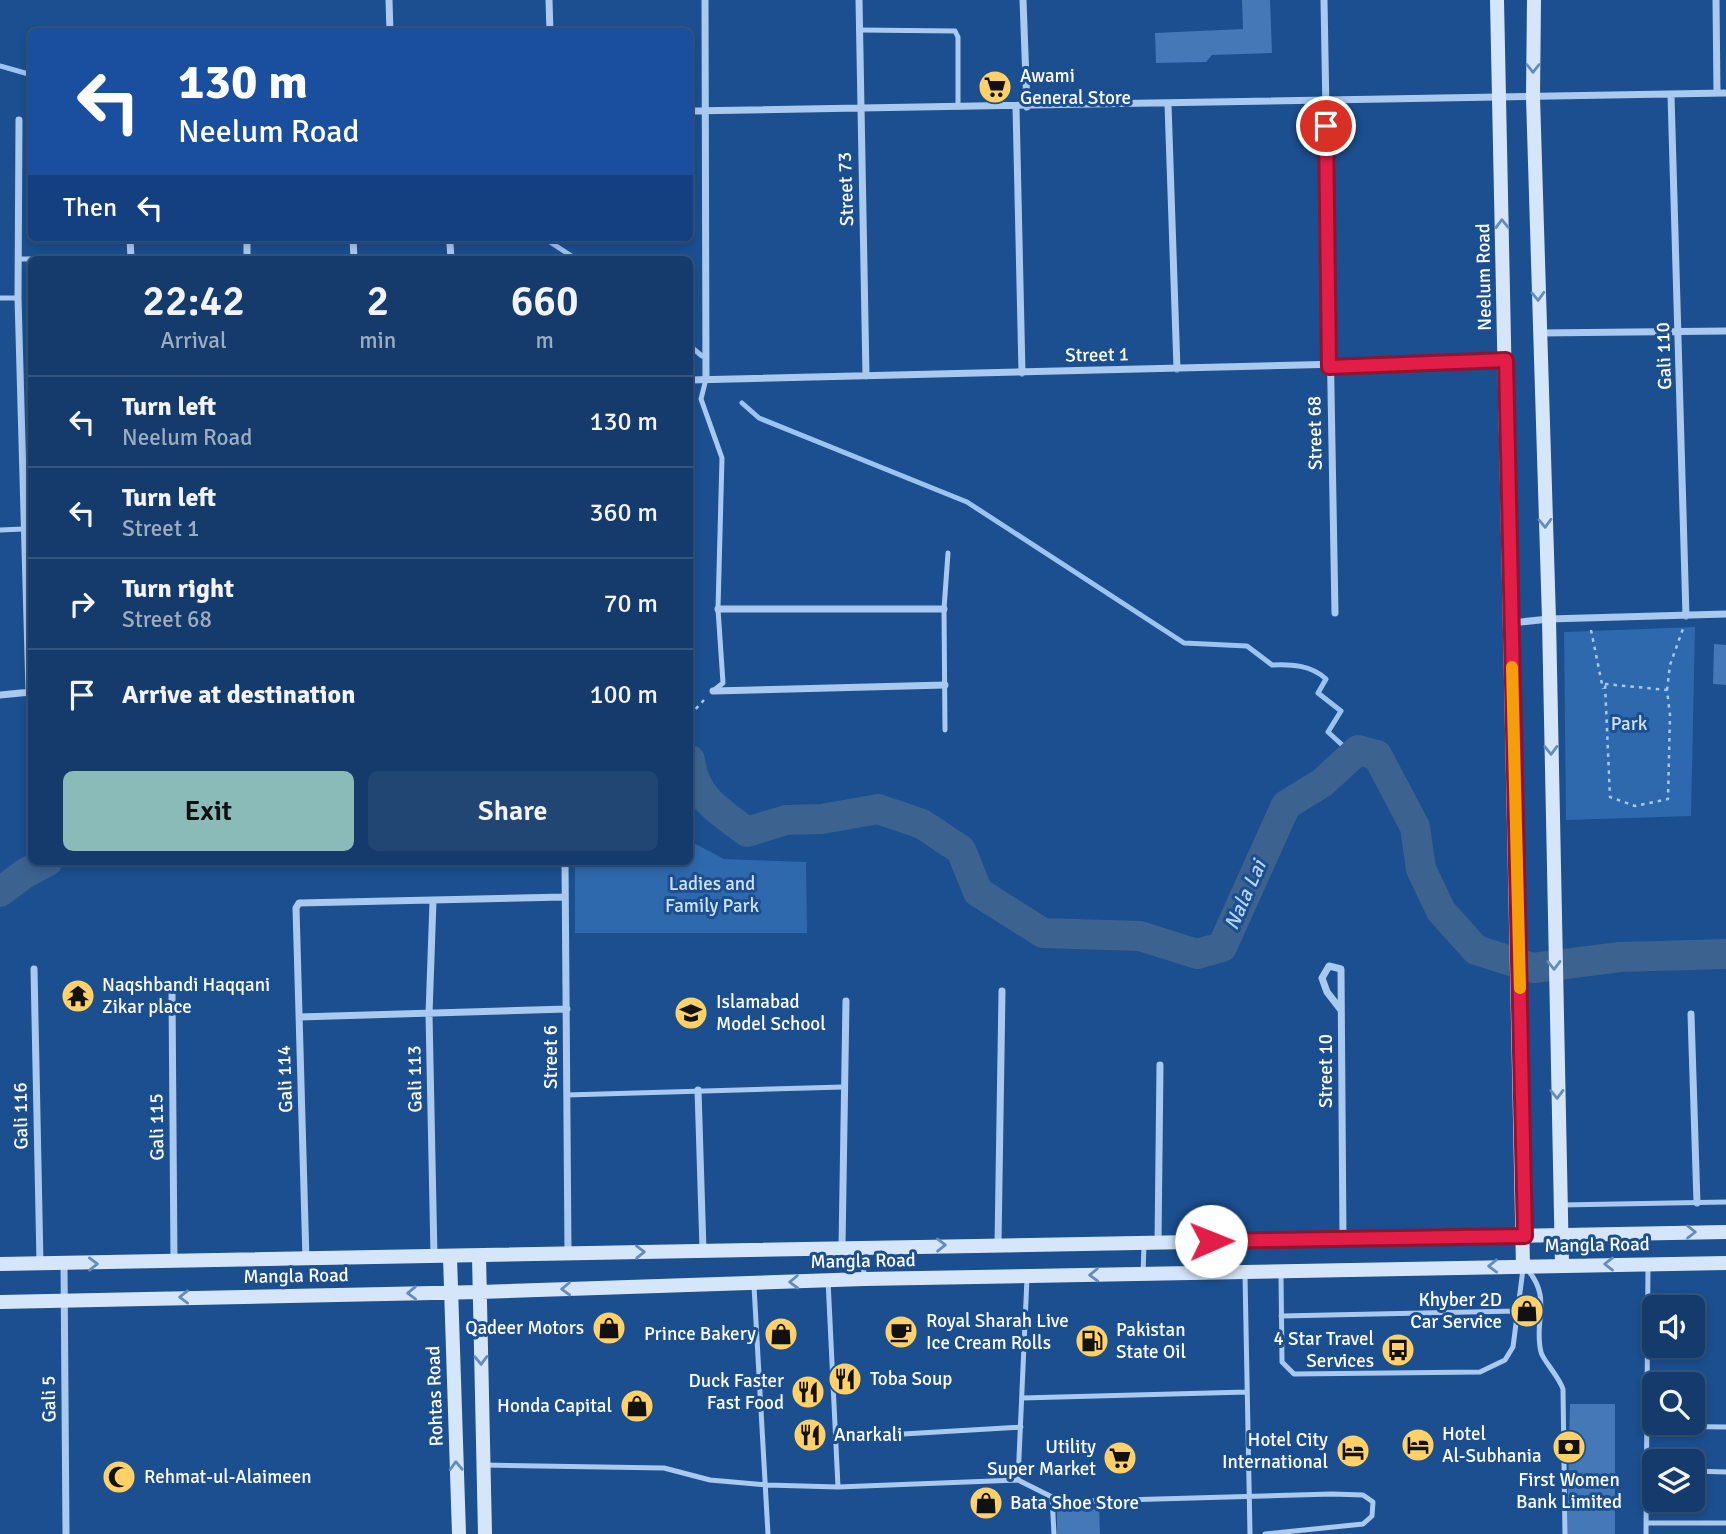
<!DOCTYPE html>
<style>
:root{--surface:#143b6b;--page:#214673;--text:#f1f3f6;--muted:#9dadc1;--line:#33557e;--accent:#8bbbb9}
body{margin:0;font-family:Signika,sans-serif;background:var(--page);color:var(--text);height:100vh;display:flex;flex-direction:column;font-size:26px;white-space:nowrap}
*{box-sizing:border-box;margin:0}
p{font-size:23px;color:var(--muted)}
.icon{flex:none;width:38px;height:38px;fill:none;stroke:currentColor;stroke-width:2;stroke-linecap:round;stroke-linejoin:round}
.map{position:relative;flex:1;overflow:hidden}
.sheet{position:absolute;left:28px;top:256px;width:665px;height:609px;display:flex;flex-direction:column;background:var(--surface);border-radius:10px;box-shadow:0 4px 10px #0003,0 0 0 2px var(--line)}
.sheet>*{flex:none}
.hud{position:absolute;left:28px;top:28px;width:665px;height:214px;border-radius:10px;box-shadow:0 4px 10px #0003,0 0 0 2px var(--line);background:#1a4fa0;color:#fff;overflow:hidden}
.fabs{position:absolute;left:1642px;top:1295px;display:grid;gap:14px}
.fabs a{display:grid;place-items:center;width:63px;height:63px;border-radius:10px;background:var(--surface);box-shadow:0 4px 10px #0003,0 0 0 2px var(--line);font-size:35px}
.pin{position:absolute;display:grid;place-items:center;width:60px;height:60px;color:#fff;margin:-30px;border:4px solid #fff;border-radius:50%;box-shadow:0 2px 7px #0007}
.me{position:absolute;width:77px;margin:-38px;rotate:89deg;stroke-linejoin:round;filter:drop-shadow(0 0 5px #0008)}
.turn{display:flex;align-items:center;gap:24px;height:147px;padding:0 35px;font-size:32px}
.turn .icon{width:91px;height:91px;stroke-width:2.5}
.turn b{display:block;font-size:49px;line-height:60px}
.then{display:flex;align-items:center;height:66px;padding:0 35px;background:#0003;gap:14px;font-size:26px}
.eta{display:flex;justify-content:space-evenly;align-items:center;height:119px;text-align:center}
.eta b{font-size:42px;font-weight:600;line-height:49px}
.cta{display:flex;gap:14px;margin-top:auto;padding:14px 35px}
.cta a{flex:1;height:80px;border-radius:10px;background:var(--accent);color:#111;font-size:28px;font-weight:600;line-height:80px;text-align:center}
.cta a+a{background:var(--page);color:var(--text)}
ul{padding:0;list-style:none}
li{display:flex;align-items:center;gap:21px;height:91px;padding:0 35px;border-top:2px solid var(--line)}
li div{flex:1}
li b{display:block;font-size:26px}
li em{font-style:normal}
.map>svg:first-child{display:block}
</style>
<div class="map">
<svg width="1726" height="1534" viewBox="0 0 1726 1534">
<rect width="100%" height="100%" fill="#1b4f8f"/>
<!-- green -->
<path fill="#2e69ad" d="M1695,627L1691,816L1566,820L1564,632Z
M690,841L724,859L806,862L807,933H575V861H690Z"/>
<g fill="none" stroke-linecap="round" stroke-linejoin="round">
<!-- stream -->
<path stroke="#9cc4f0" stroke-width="5" d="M0,66L32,75
M544,238L576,259
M690,346L702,356
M742,403L759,418L967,502L1184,643L1247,646L1272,665C1291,664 1311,665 1326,679L1318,693L1341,711L1328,732L1351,753"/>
<!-- river -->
<path stroke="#3c6290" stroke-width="30" d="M690,760C694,797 719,811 747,832L786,820L822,819L878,809L922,824L961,850L978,892L1043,933L1140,936L1197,954L1222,947L1286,805L1322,783L1358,750L1377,755L1415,827L1421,869L1441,911L1476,950L1533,968L1620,957L1726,954
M0,892L24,874L48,861"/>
</g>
<!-- building -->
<path fill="#4478b7" d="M1242,0H1270L1272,53L1212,55L1206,62L1156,63L1155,33L1243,29Z
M1714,644L1726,645V685L1713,684Z
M1570,1404H1615V1534H1567Z
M1099,1506L1100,1534H1057V1507Z"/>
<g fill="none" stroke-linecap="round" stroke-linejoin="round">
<!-- path -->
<path stroke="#a9c9ee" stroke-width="2.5" stroke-dasharray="3.5 5" stroke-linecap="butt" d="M1591,630L1603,689
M1605,684L1667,690L1670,715L1668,799L1635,806L1610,797Z
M1667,690L1670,665L1684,626
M690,715L704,700"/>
<!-- lane -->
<path stroke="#a9c9ee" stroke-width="5" d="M859,30L955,31L958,37V107
M18,259H32
M0,298H18
M706,379L701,399L722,458L718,609L723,683L713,691
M0,530L23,529
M945,730L944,609L948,553
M567,1095L843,1087
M1561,1205L1726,1202
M863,1250L864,1279
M1527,1269C1553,1299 1533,1320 1541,1352C1542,1359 1558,1375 1563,1389L1565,1534
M1143,1274L1144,1245
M1281,1274L1282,1362L1294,1374L1480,1372L1505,1360L1513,1347L1523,1269
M1245,1275L1250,1534
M828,1280L838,1487
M754,1286L768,1534
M1281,1316L1517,1311
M1022,1398L1247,1392
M1647,1426L1726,1427
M835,1438L1021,1427
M484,1465L664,1468L710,1480L767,1485L838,1487L1018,1480L1052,1497L1054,1534
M1692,1471L1726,1472
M1018,1480L1027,1278
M1053,1502L1332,1494L1363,1495L1373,1502L1372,1516L1363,1524L1265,1534
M1646,1523H1726
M1646,1534L1648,1267"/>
<!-- street -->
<path stroke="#a9c9ee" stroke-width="7" d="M389,0L390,32
M549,0L550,32
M705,0L706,379
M859,0L866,376
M1023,0L1027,107
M1324,0L1335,613
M1716,0L1717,93
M1671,95L1686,616
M1168,104L1177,369
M1016,107L1022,373
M690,111L1726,93
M19,120L18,298L29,692
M130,238L131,259
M247,238V259
M353,238L354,259
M450,244L451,259
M1540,333L1726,331
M690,380L1505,360
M718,609H944
M1511,623L1549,619L1726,614
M713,691L945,685
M0,695L31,692
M565,861L568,1253
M433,901L429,1014L434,1256
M34,969L40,1263
M172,991L174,1263
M1341,1010L1327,992L1322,978L1329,966L1341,969L1343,1238
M1691,1014L1697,1203
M299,1017L567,1009
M698,1090L703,1250
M1158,1243L1160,1065
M998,1244L1002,991
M842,1247L846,1001
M306,1260L296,908L299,903L565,897
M64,1264L66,1534"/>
<!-- secondary -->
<path stroke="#d6e6fa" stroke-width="14" d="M1497,0L1523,1266
M1534,0L1533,97L1549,619L1562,1264
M479,1256L485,1534
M450,1257L459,1534
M0,1264L1726,1232
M0,1302L480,1292L864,1279L1726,1263"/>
</g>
<!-- one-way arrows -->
<defs><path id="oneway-chevron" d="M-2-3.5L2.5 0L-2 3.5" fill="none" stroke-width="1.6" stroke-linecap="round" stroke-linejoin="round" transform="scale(1.75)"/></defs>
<g stroke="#668bba">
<use href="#oneway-chevron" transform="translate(1533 68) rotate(90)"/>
<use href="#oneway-chevron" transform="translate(1502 224) rotate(-91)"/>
<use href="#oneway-chevron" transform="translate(1538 296) rotate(88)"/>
<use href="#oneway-chevron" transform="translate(1545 523) rotate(88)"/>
<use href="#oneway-chevron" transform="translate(1551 750) rotate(89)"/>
<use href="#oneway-chevron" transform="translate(1554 965) rotate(89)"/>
<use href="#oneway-chevron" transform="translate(1557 1094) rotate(89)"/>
<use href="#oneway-chevron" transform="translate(1691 1232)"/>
<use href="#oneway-chevron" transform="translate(941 1245) rotate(-1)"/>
<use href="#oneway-chevron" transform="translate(640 1252) rotate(-1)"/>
<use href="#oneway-chevron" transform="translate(93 1264) rotate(-1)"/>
<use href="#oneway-chevron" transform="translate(1609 1264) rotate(180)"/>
<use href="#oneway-chevron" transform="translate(1493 1266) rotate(179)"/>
<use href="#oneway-chevron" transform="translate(1094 1275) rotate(178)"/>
<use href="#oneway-chevron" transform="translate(794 1282) rotate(178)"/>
<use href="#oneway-chevron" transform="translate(566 1289) rotate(178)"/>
<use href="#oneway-chevron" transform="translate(412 1293) rotate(179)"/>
<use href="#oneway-chevron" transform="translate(184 1297) rotate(179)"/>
<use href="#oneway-chevron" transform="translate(481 1360) rotate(89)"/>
<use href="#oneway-chevron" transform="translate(456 1466) rotate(-92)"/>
</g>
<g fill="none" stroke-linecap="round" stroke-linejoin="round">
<defs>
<path id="route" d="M1211,1241L1525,1236L1506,360L1329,367L1326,126"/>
</defs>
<!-- route casing -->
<use href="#route" stroke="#92132f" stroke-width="18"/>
<!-- route -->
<use href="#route" stroke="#e11d48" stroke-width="12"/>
<!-- slow -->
<path stroke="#f59e0b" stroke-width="12" d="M1512,667L1520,988"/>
</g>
<!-- icons -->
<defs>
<symbol id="supermarket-disc" viewBox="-11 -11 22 22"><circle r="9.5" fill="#ffd166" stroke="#1b4f8f"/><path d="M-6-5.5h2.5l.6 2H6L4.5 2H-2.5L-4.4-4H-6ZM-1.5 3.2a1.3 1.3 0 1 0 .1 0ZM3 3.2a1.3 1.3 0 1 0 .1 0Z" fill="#111"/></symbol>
<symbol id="temple-disc" viewBox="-11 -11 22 22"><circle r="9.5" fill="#ffd166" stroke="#1b4f8f"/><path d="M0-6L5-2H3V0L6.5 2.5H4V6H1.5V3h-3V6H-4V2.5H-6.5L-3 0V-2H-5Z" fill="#111"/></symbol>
<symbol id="school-disc" viewBox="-11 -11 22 22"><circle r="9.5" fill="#ffd166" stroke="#1b4f8f"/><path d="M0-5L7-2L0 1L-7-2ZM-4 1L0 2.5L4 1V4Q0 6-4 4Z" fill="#111"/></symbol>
<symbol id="shop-disc" viewBox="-11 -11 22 22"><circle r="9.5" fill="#ffd166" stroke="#1b4f8f"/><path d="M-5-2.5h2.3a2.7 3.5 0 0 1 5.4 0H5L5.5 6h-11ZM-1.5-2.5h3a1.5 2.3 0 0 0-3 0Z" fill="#111"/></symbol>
<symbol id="cafe-disc" viewBox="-11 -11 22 22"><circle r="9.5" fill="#ffd166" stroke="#1b4f8f"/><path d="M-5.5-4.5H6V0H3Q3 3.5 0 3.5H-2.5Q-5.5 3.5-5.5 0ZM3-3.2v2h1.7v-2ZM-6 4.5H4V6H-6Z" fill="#111"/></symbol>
<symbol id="fuel-disc" viewBox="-11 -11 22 22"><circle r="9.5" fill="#ffd166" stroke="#1b4f8f"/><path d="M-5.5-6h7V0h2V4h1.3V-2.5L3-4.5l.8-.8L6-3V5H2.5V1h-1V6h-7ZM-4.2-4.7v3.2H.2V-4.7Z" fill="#111"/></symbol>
<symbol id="bus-disc" viewBox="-11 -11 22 22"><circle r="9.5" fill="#ffd166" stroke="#1b4f8f"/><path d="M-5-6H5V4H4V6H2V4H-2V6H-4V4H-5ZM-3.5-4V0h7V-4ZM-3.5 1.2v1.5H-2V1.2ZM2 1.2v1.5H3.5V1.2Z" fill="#111"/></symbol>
<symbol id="restaurant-disc" viewBox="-11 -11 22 22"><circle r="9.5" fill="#ffd166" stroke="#1b4f8f"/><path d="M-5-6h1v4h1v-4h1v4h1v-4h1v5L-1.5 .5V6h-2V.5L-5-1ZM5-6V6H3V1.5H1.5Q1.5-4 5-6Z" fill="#111"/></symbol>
<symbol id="hotel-disc" viewBox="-11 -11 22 22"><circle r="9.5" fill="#ffd166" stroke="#1b4f8f"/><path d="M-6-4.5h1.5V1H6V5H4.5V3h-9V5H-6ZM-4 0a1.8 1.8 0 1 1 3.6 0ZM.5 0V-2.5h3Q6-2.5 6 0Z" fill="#111"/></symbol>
<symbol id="bank-disc" viewBox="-11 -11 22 22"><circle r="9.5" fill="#ffd166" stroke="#1b4f8f"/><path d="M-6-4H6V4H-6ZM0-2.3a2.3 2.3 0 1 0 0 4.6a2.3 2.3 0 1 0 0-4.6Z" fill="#111"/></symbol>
<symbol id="mosque-disc" viewBox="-11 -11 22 22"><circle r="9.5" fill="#ffd166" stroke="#1b4f8f"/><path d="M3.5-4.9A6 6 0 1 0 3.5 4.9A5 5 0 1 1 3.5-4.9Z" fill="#111"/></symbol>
</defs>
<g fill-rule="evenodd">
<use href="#supermarket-disc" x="976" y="68" width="38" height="38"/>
<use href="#temple-disc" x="59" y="977" width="38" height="38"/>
<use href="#school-disc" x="672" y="994" width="38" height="38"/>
<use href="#shop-disc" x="1508" y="1292" width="38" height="38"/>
<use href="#shop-disc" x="590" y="1309" width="38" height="38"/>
<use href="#cafe-disc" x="882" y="1313" width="38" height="38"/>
<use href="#shop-disc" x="762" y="1315" width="38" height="38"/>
<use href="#fuel-disc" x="1073" y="1322" width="38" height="38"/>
<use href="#bus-disc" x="1379" y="1331" width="38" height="38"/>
<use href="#restaurant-disc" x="826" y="1360" width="38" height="38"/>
<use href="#restaurant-disc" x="789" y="1373" width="38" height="38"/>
<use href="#shop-disc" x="618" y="1387" width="38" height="38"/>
<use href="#restaurant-disc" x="791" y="1416" width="38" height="38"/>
<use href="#hotel-disc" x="1399" y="1426" width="38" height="38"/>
<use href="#bank-disc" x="1550" y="1428" width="38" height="38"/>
<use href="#hotel-disc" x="1334" y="1432" width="38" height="38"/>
<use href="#supermarket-disc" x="1101" y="1439" width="38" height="38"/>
<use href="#mosque-disc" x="100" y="1458" width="38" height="38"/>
<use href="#shop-disc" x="967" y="1484" width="38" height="38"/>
</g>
<g text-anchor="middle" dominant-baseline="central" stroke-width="6" stroke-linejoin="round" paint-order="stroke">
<!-- poi labels -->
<g font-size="19" fill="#fff" stroke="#1b4f8f" text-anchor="start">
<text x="1020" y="76">Awami<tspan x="1020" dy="22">General Store</tspan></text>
<text x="102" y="985">Naqshbandi Haqqani<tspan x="102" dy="22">Zikar place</tspan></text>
<text x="716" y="1002">Islamabad<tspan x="716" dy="22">Model School</tspan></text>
<text x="1502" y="1300" text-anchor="end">Khyber 2D<tspan x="1502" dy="22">Car Service</tspan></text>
<text x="926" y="1321">Royal Sharah Live<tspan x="926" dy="22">Ice Cream Rolls</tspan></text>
<text x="584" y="1328" text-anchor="end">Qadeer Motors</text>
<text x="1116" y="1330">Pakistan<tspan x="1116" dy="22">State Oil</tspan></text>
<text x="756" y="1334" text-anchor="end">Prince Bakery</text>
<text x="1374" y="1339" text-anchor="end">4 Star Travel<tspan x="1374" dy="22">Services</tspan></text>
<text x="870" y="1379">Toba Soup</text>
<text x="784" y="1381" text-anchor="end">Duck Faster<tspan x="784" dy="22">Fast Food</tspan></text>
<text x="612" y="1406" text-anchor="end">Honda Capital</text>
<text x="1442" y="1434">Hotel<tspan x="1442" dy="22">Al-Subhania</tspan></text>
<text x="834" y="1435">Anarkali</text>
<text x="1328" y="1440" text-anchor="end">Hotel City<tspan x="1328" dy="22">International</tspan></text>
<text x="1096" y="1447" text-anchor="end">Utility<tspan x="1096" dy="22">Super Market</tspan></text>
<text x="144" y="1477">Rehmat-ul-Alaimeen</text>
<text x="1569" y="1480" text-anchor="middle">First Women<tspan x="1569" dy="22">Bank Limited</tspan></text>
<text x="1010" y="1503">Bata Shoe Store</text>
</g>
<!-- street labels -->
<g font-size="19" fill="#fff" stroke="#1b4f8f">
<text transform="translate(846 189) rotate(-92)">Street 73</text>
<text transform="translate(1484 277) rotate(-91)">Neelum Road</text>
<text transform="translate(1097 355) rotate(-1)">Street 1</text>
<text transform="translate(1664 356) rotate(-92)">Gali 110</text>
<text transform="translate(1315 433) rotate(-91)">Street 68</text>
<text transform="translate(551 1057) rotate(-90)">Street 6</text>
<text transform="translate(1326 1071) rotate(-90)">Street 10</text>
<text transform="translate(285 1079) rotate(-92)">Gali 114</text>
<text transform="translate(415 1079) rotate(-91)">Gali 113</text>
<text transform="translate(21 1116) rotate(-91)">Gali 116</text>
<text transform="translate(157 1127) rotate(-91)">Gali 115</text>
<text transform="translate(1597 1245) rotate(-1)">Mangla Road</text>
<text transform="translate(863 1261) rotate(-1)">Mangla Road</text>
<text transform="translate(296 1276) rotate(-1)">Mangla Road</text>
<text transform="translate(435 1396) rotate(-92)">Rohtas Road</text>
<text transform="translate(49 1399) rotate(-91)">Gali 5</text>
</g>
<!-- park labels -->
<g font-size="19" fill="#cfe3fa" stroke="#1b4f8f">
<text x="1629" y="724">Park</text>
<text x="712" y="884">Ladies and<tspan x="712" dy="22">Family Park</tspan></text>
</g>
<!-- water labels -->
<g font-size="21" font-style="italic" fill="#b5d3f5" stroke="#1b4f8f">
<text transform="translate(1245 895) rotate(-66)">Nala Lai</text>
</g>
</g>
</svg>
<div class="fabs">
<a><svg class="icon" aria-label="sound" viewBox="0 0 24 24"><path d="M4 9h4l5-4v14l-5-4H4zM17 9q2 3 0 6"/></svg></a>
<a><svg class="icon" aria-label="search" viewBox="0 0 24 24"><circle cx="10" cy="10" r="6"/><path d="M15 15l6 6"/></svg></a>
<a><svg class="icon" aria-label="layers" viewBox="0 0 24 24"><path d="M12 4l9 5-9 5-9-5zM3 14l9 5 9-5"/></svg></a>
</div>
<div class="pin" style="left:1326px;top:126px;background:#d93025"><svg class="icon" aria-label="arrive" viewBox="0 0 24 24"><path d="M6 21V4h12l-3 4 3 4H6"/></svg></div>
<svg class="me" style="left:1211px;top:1241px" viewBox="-20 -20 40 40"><circle r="19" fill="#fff"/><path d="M0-13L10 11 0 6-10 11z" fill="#e11d48"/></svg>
<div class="hud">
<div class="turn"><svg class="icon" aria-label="left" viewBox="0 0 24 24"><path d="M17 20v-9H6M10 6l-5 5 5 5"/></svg><div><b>130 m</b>Neelum Road</div></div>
<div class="then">Then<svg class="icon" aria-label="left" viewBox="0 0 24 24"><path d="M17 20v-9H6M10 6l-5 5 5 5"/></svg></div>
</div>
<section class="sheet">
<div class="eta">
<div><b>22:42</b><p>Arrival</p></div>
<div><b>2</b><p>min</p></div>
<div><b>660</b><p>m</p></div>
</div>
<ul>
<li><svg class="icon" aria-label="left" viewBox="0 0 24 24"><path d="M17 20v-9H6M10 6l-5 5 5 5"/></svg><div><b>Turn left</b><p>Neelum Road</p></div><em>130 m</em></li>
<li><svg class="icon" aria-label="left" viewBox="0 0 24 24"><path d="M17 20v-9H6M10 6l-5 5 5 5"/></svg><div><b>Turn left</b><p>Street 1</p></div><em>360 m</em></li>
<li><svg class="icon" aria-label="right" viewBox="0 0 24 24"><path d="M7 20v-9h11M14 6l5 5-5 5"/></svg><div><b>Turn right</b><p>Street 68</p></div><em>70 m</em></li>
<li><svg class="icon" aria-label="arrive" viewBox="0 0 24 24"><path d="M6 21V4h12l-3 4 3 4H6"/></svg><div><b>Arrive at destination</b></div><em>100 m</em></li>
</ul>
<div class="cta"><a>Exit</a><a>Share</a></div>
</section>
</div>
